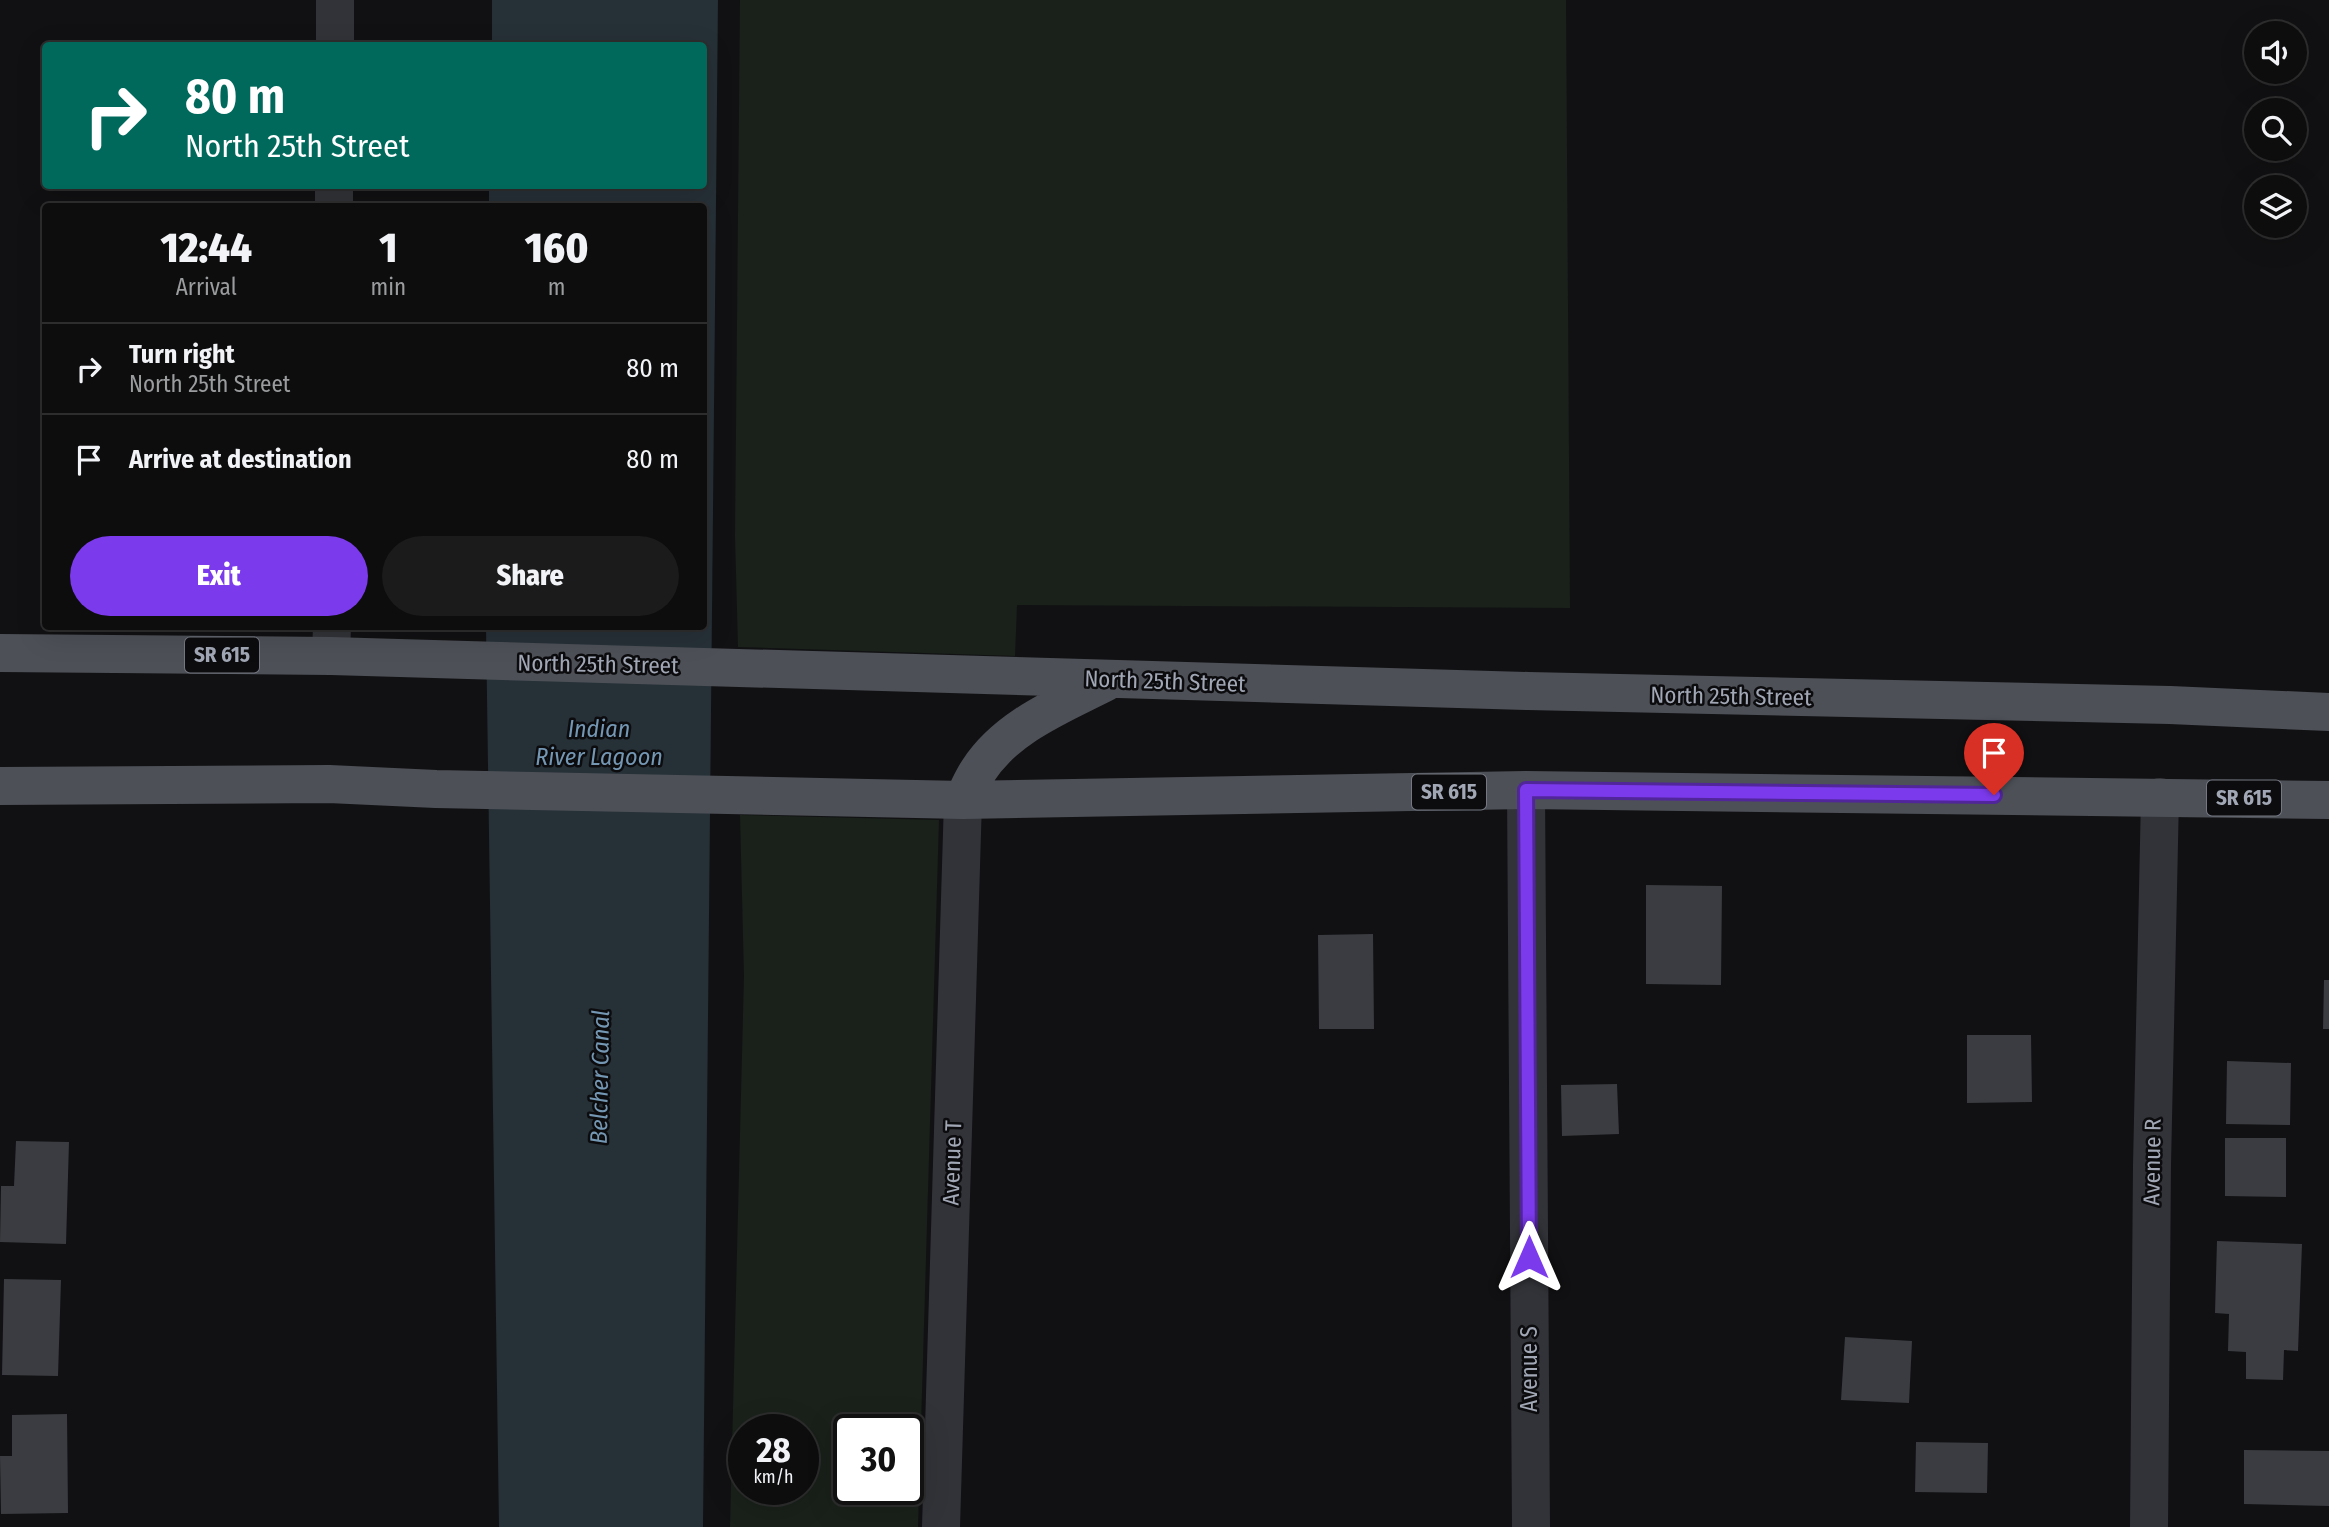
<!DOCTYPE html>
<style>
:root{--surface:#0d0d0e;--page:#1b1b1c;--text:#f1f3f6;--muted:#9a9c9e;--line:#2d2d2e;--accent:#7c3aed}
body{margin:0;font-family:"Fira Sans Condensed",sans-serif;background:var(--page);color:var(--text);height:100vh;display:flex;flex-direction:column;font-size:26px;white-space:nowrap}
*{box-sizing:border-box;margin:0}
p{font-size:23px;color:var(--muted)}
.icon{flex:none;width:38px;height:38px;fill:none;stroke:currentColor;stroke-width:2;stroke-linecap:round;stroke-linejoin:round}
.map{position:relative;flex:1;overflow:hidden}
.drawer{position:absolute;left:42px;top:203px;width:665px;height:427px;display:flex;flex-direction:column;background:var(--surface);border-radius:7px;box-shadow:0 7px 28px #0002,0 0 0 2px var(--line)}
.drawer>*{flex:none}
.hud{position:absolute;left:42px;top:42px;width:665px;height:147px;border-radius:7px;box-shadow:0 7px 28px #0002,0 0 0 2px var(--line);background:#00695c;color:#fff;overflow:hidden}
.controls{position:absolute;left:2244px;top:21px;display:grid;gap:14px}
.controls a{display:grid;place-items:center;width:63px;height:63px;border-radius:50%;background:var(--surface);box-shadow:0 7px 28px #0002,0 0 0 2px var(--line);font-size:35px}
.speed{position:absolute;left:728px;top:1414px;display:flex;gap:14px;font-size:35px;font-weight:700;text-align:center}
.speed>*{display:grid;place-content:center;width:91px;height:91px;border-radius:50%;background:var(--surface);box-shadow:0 7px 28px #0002,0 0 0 2px var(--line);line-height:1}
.speed small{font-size:18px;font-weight:400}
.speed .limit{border:4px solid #111;border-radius:10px;background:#fff;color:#111}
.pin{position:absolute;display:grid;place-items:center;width:60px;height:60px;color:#fff;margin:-72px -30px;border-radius:50% 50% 50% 0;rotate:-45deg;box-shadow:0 0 7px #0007}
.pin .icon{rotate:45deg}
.me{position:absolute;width:77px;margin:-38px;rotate:0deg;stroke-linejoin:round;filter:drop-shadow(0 0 5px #0008)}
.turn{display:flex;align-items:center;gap:24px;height:147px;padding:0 28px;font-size:32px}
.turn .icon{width:91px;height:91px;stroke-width:2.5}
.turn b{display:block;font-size:49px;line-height:60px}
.eta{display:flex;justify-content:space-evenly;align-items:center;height:119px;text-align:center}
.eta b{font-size:42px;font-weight:800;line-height:49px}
.action{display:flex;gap:14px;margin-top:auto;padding:14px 28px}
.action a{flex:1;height:80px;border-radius:42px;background:var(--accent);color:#fff;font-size:28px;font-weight:800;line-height:80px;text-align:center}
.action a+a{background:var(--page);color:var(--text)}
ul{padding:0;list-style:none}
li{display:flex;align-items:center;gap:21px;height:91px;padding:0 28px;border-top:2px solid var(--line)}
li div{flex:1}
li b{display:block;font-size:26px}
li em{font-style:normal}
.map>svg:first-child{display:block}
</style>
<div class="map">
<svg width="2329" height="1527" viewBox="0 0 2329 1527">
<rect width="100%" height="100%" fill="#111113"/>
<!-- green -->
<path fill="#19211a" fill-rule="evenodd" d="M740,0H1566L1570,608L1017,605L1015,656L738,647L735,536Z
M740,815L939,820L918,1527H730L744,976ZM744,1430H803V1489H744ZM849,1430H908V1489H849Z"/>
<!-- water -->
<path fill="#263037" d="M492,0H718L703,1527H499L486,627L704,626V206H489V186H704V46L492,45Z"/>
<!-- building -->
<path fill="#3a3c41" d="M1646,885L1722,886L1721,985L1646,984Z
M1373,934L1374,1029H1319L1318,935Z
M2324,980H2329V1029H2323Z
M1967,1035H2031L2032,1102L1967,1103Z
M2227,1061L2291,1063L2290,1125L2226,1124Z
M1617,1084L1619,1134L1562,1136L1561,1085Z
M2225,1138H2286V1197L2225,1196Z
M16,1141L69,1142L66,1244L0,1242L1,1186H14Z
M2217,1241L2302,1244L2298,1351L2284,1350L2283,1380L2246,1379V1352L2228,1351L2229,1314L2215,1313Z
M4,1279L61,1280L58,1376L2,1375Z
M1845,1337L1912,1341L1909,1403L1841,1400Z
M67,1414L68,1513L1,1514L0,1456H12V1415Z
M1916,1442L1988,1443L1987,1493L1915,1492Z
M2244,1450L2329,1451V1506L2244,1504Z"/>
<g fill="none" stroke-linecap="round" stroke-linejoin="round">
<!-- minor -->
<path stroke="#323338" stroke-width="38" d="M335,46V0
M334,206V186
M331,656L332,626
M1526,790L1531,1527
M941,1527L963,800
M2149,1527L2152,1165L2160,797"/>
<!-- primary -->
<path stroke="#4d5057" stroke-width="38" d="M0,653L331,656L1528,691L2170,705L2329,712
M0,786L329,784L436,789L963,800L1526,790L2329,800
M963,800C968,790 972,780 978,771C1007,726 1061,705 1106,682"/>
</g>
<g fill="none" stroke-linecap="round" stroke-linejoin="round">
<defs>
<path id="route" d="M1529,1257L1526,790L1994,795"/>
</defs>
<!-- route casing -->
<use href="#route" stroke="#51269a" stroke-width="18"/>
<!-- route -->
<use href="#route" stroke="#7c3aed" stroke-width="12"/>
</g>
<g text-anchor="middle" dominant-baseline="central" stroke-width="5" stroke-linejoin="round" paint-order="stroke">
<!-- shield labels -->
<g fill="#0c0c0e" stroke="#747883" stroke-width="2">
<rect x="185" y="637.5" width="74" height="35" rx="5"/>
<rect x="1412" y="774.5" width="74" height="35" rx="5"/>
<rect x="2207" y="780.5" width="74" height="35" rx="5"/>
</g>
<g font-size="21" font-weight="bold" fill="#a1a7b5">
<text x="222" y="655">SR 615</text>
<text x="1449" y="792">SR 615</text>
<text x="2244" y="798">SR 615</text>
</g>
<!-- street labels -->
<g font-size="23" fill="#a1a7b5" stroke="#0c0c0e">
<text transform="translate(598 664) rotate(1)">North 25th Street</text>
<text transform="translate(1165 681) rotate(2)">North 25th Street</text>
<text transform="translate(1731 696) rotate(1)">North 25th Street</text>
<text transform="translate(2152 1162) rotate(-89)">Avenue R</text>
<text transform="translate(952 1163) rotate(-88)">Avenue T</text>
<text transform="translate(1529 1369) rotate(-90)">Avenue S</text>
</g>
<!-- water labels -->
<g font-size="24" font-style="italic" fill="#7497b4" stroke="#0c0c0e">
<text x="599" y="729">Indian<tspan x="599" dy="28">River Lagoon</tspan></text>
<text transform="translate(600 1077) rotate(-89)">Belcher Canal</text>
</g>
</g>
</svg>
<div class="controls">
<a><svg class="icon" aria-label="sound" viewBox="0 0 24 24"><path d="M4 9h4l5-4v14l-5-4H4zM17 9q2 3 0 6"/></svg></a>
<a><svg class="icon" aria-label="search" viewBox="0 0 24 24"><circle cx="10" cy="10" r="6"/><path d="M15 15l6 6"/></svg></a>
<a><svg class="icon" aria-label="layers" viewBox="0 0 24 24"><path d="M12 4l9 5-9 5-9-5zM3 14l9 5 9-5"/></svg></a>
</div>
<div class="speed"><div>28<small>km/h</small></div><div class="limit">30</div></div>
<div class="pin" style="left:1994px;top:795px;background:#d93025"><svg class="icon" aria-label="arrive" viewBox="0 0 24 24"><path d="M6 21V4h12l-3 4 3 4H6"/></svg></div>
<svg class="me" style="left:1529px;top:1257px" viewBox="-20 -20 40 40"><path d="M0-17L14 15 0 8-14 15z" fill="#7c3aed" stroke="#fff" stroke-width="4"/></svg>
<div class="hud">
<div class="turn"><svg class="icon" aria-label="right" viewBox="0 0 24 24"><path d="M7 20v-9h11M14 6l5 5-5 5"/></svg><div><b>80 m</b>North 25th Street</div></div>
</div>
<section class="drawer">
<div class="eta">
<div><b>12:44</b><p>Arrival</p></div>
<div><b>1</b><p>min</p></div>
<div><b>160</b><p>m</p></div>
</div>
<ul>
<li><svg class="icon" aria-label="right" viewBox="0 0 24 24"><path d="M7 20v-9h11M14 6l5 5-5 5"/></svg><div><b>Turn right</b><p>North 25th Street</p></div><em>80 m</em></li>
<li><svg class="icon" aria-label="arrive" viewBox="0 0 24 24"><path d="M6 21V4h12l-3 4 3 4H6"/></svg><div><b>Arrive at destination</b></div><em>80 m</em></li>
</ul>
<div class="action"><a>Exit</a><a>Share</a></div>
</section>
</div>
